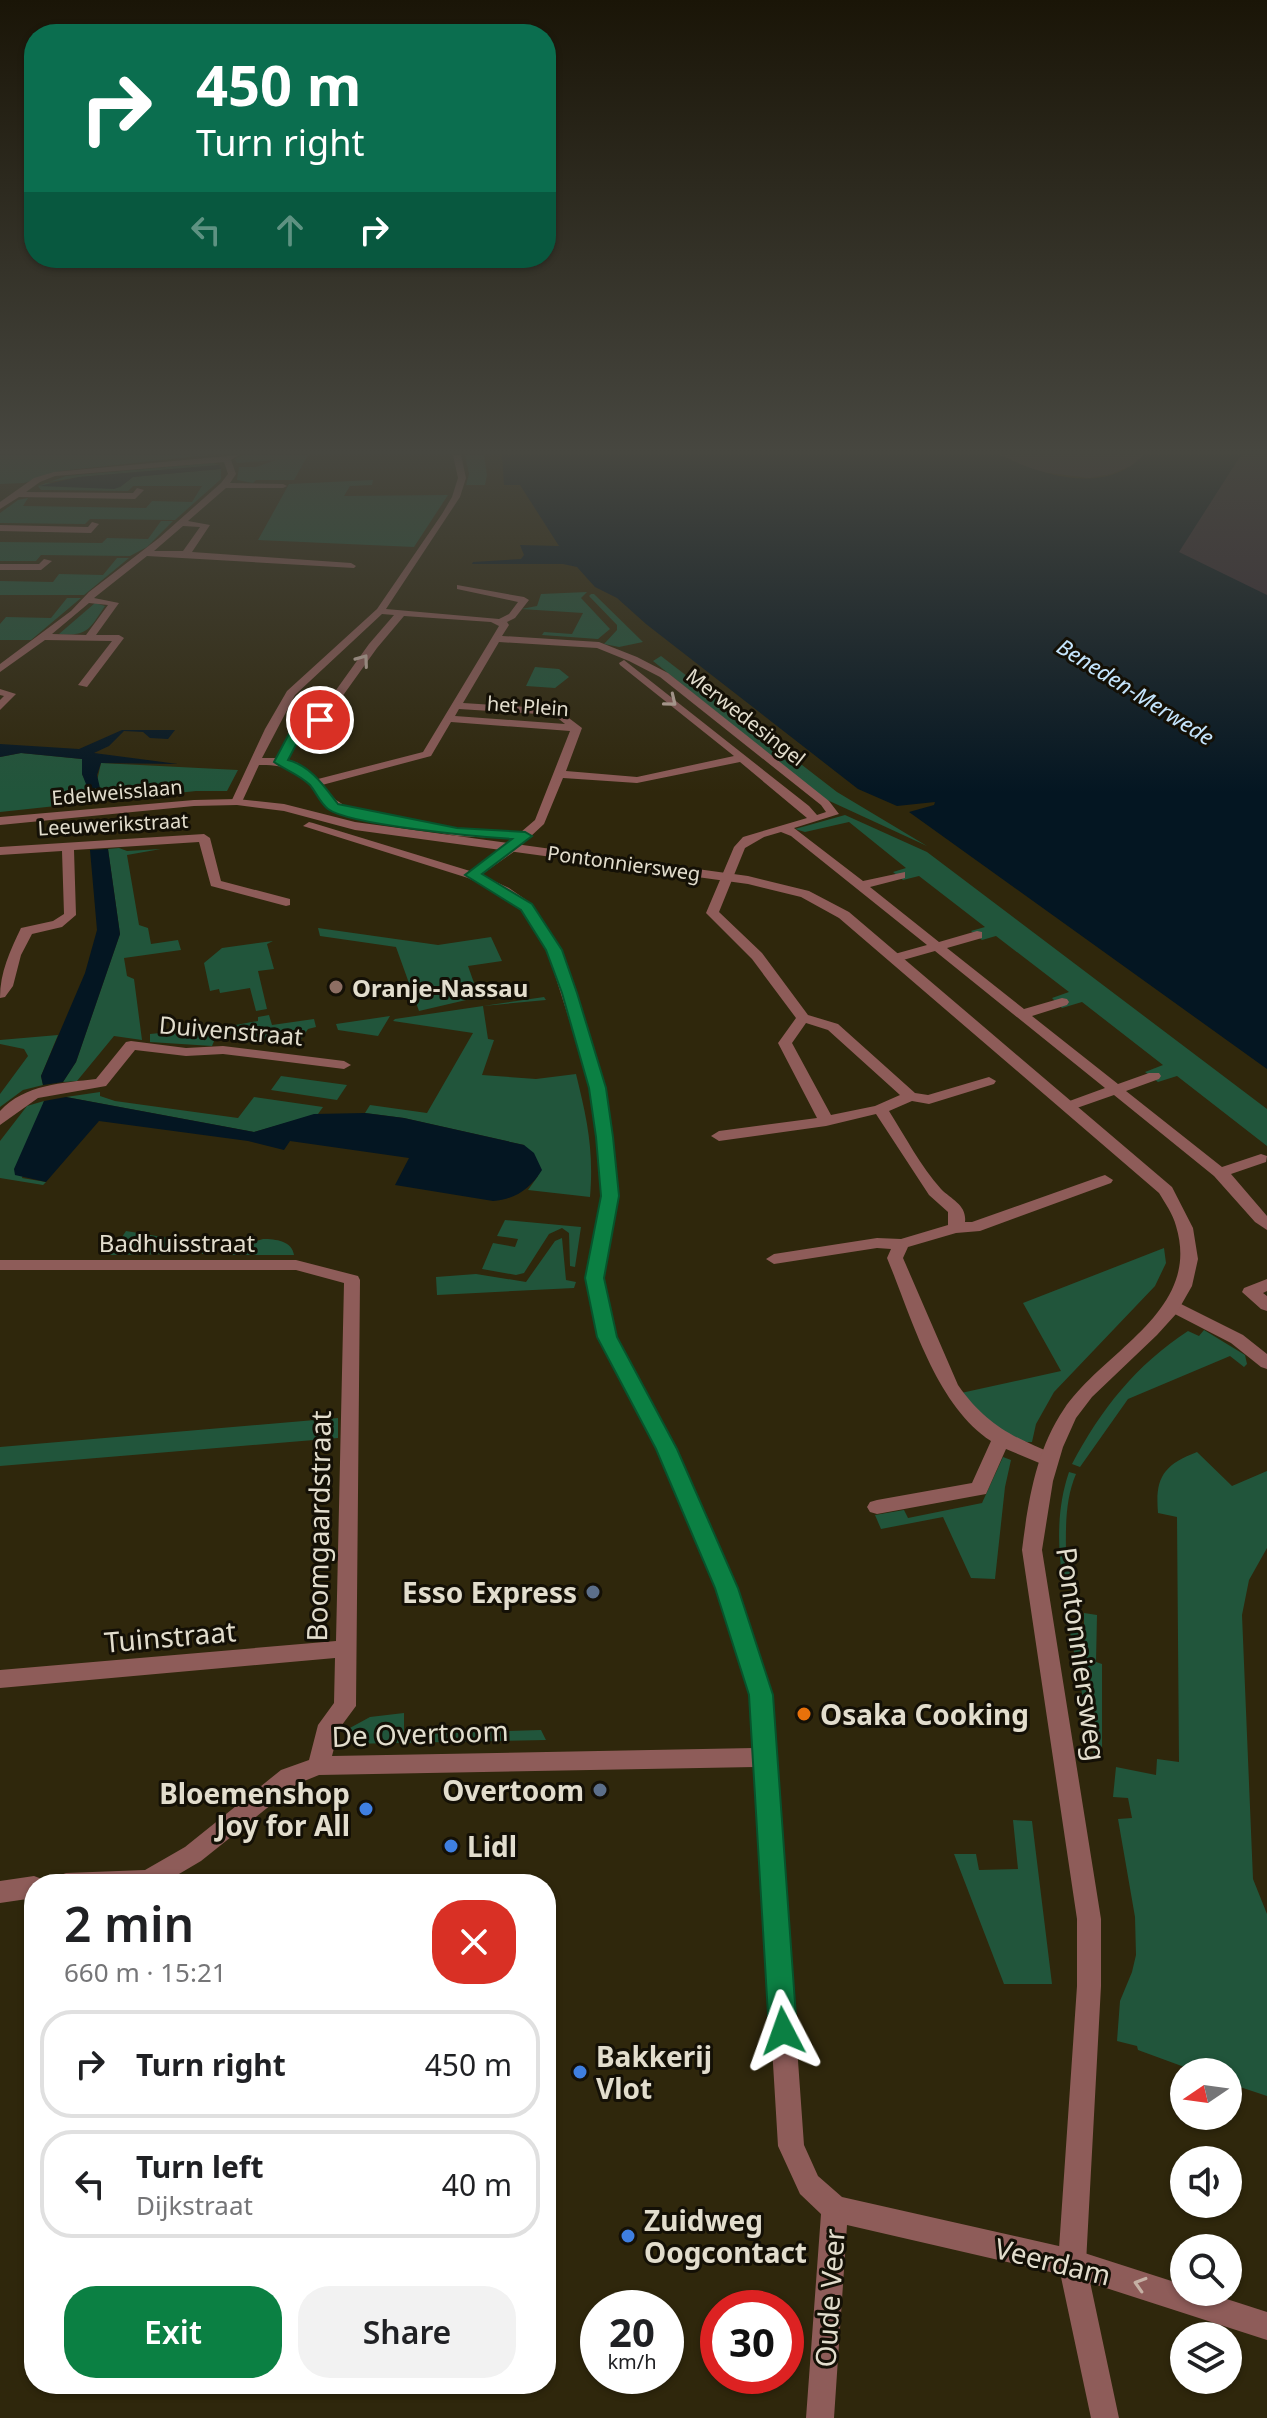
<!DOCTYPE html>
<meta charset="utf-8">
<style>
:root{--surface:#fff;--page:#f2f2f2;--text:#202124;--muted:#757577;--line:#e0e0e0;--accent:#0b8043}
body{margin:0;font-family:"Noto Sans",sans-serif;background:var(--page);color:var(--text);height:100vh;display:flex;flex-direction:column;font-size:30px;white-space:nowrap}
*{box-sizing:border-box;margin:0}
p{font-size:26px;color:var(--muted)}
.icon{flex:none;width:44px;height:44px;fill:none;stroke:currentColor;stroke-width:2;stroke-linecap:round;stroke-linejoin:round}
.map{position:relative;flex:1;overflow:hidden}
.drawer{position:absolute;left:24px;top:1874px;width:532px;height:520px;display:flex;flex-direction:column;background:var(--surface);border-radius:32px;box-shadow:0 2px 6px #0004}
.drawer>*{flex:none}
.hud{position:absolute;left:24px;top:24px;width:532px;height:244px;border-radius:32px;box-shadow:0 2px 6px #0004;background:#0b6e4f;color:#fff;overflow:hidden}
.needle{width:52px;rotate:257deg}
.buttons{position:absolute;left:1170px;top:2058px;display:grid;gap:16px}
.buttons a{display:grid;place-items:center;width:72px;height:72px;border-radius:50%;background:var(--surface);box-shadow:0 2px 6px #0004;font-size:40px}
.speed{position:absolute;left:580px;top:2290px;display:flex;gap:16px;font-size:40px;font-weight:700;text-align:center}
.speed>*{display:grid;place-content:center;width:104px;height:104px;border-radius:50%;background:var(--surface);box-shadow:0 2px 6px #0004;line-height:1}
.speed small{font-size:20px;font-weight:400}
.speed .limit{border:12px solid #d22;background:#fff;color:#111}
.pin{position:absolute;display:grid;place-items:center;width:68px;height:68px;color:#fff;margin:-34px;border:4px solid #fff;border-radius:50%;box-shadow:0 2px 8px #0007}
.me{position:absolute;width:88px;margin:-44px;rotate:356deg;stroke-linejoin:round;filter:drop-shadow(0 0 6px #0008)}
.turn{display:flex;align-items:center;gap:28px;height:168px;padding:0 40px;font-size:36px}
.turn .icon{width:104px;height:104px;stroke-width:2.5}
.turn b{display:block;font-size:56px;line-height:68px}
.lanes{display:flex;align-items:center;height:76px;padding:0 40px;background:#0003;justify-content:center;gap:40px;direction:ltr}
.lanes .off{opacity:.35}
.round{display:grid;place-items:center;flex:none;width:84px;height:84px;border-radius:32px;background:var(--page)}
.headline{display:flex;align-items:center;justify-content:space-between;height:136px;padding:0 40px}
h1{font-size:48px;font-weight:600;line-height:60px}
.button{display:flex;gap:16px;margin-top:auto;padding:16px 40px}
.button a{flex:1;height:92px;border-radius:32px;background:var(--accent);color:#fff;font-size:32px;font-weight:600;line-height:92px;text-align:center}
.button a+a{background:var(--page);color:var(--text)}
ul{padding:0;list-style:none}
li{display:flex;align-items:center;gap:24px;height:108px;margin:0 16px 12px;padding:0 24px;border:4px solid var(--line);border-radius:32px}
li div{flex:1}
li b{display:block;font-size:30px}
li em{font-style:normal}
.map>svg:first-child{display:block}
</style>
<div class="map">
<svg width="1267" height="2418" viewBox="0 0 1267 2418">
<rect width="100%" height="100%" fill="#2f270c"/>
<!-- industrial -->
<path fill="#372a37" d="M1002,455H1159L1111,474L1089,478L1033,471Z
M1237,455H1267V600L1176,556Z"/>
<!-- green -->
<path fill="#21553b" d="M0,455H208L60,471L24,483L0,484Z
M243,455H308L294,480H256L253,483L237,480L239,467H256L276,460L237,463L235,459Z
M465,455H484L487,475L485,485H466L469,474Z
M213,463L219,465L79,477L44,483L120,487L133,477L221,469V479L175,520L90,519L85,524L0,523V513L18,500L28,498L23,506L146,508L152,501L192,502L202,486H133L128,491L41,490L38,486L66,476Z
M373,480L372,485L350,486L344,496L448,495L414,547L258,540L289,484Z
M161,521H173L147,547L130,556L41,555L36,561H0V542L102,543L107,538L148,539Z
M117,558H129L84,595H0V581L53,582L59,574L103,575Z
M587,592L581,598L610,629L598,639L542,635L544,632L572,634L583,613L521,609L537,606L541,594Z
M591,594H594L643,642L619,647L604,644L617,630V625L589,596Z
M67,598H81L31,640H0V624L6,617L51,618Z
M95,603L105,606C90,628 88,637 59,634Z
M661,656L837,792L927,846L823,798L653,661Z
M535,667L559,669L569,677L555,688L526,686Z
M21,753L82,759V774L90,790H95L101,763L238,770L227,791H196L0,812V757Z
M845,815L927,852L1267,1109V1146L1177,1076L1158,1082L1145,1072L1163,1065L1082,1002L1062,1008L1052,998L1069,992L996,936L982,940L971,931L985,927L919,876L903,880L893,872L906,868L849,822L805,832L795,829Z
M119,848L127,851L161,849L127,855L139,925L148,928L151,944L178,940L181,950L124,958L127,976L134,979L142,1040L114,1036L77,1081L63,1082L76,1062L120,934L108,849Z
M318,928L438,945L491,937L502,961L468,966L479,997L419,1011L396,947L320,936Z
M273,941L267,944L274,969L258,971L267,1009L256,1011L250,988L220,993L219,989L210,991L204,963L222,948Z
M544,997L546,1000L483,1006L488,1039L494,1040L482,1075L536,1079L576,1074C587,1119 594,1150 590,1197L528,1190L538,1176L524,1145L404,1118L365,1113L370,1105L427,1113L473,1033L393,1021L395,1019Z
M269,1015L272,1025L314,1019L316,1027L308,1029L298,1044L229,1034L230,1026L258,1021V1017Z
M390,1016L378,1036L338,1030L336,1024Z
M220,1027L212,1046L150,1042V1034Z
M58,1035L41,1076L43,1085L23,1090L0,1107V1094L28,1056L24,1049L0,1044V1040Z
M281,1076L347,1085L337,1100L271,1090Z
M100,1092V1096L115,1101L238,1118L254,1097L323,1107L318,1114L254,1132L66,1097Z
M44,1101L22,1178L46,1182L43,1185L0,1178V1141L27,1106Z
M505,1220L581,1227L575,1267L570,1266L569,1233L562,1228L549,1234L524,1273L516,1275L482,1269L493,1243L515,1247L518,1239L497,1236Z
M126,1231L211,1245L209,1254H202V1249H185L184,1254L110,1255Z
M562,1238L566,1280L576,1282L574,1288L437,1295L436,1277L476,1274L526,1282L555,1241Z
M263,1239C276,1239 292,1241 294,1255H232L240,1246Z
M1164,1248L1166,1263L1155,1286L1054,1392L1036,1424L1032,1442C1005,1443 979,1410 961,1393L1061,1371L1023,1303Z
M1204,1330L1245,1355L1247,1364L1244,1367L1230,1356L1128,1399L1080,1467L1072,1464C1101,1409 1136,1365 1188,1331L1199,1336Z
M338,1418V1438L0,1466V1447Z
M1197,1452L1232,1486L1267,1471V1548L1249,1580L1242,1615L1253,1879L1267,1914V2096L1228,2083V2072H1198L1138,2050L1137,2046L1117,2041L1120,2001L1132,1972L1136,1955L1135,1917L1118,1819L1132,1818L1128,1798L1113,1797L1116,1767L1156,1775L1157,1759L1179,1762L1177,1517L1158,1513C1155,1478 1163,1465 1197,1452Z
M1003,1457L1011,1460L1005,1487L995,1579L971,1578L943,1517L881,1529L875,1515L904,1510L908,1518L982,1503Z
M1069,1472L1076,1474C1064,1502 1066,1533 1066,1562L1072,1564L1073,1579L1063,1582C1057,1546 1057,1507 1069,1472Z
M1084,1613L1097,1615L1096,1662L1102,1664V1757L1094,1755L1070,1632H1084Z
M404,1713V1734L541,1730L546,1740L347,1744L348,1729L370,1717Z
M1013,1820L1032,1821L1052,1984H1004L954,1854H976L979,1870L1018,1869Z"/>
<!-- water -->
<path fill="#041622" d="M502,455H1000C1041,475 1106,496 1143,455H1241L1179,552L1267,595V1069L909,812L934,805L935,802L897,806L858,789L646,624L617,598L595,587L577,567L563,564H472L473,562L521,559L524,555L520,545L559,546L520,485H504Z
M219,465L221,469L133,477L120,487L114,489L39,486L79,477Z
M122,730H175L168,739L150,738L143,732L124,731L109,746L94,753L178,764L101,763L97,775L100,788L88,789L82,774V759L21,753L0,757V744L79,749Z
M108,849L120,934L76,1062L63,1082L43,1085L41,1076L85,973L97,930L90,850Z
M66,1097L254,1132L314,1114L365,1113L404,1118L524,1145L534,1153L542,1170C530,1189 516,1199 493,1201L395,1185L409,1158L290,1141L284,1150L248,1141L99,1121L46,1182L15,1175L14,1169L44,1101Z"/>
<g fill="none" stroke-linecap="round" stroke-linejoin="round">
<!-- minor -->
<path fill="#8e5c59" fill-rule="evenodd" d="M239,455L231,460L236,474L230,483L283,484L287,486L283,488H226L188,521L210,525L192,552L351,563L356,566L354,568L147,556L94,598L119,603L96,635H119L124,638L87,687L78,685L112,641L45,640L0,672V664L71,611L89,592L159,538L221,483L228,474L224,462L55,476L40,482L26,492L133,493L137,488L144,490L135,499L19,497L0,509V502L34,478L54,472ZM183,526L200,527L183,551H154ZM89,603L108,605L86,635L52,634Z
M453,455H461L466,478L460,497L386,609L499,619L509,614L518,602L457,589V585L524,597L529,600L515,618L507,622L509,625L502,636L599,642L637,657L668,673L829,801L839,814L794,828L863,881L905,872V878L870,887L939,942L977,931L982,932V938L947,948L1024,1009L1062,998L1067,999L1069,1002L1067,1005L1032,1016L1118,1084L1149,1073H1159L1161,1076L1159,1079L1126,1091L1222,1167L1261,1154L1267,1156L1266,1162L1231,1174L1267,1216V1230L1255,1222L1214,1176L1114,1095L1074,1109H1064L1062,1106L1064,1103L1105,1088L935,951L896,962L891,961V955L927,945L791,836L781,832L764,837L745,848L719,912L762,953L808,1015L838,1024L915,1093L928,1095L989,1077L996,1081L994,1084L929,1104L912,1101L889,1111C905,1136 921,1167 941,1189C952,1200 967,1205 965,1222H972L1099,1177L1105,1175L1113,1180L1111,1183L980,1231L956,1233L908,1247L903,1258L958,1385C986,1425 1013,1437 1056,1455L1058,1460L1056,1465L1049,1467L1006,1449L986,1494L877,1514L870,1512L867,1507L870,1502L877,1500L972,1483L991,1441C935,1404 912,1318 887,1258L891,1249L877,1248L774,1264L766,1259L774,1254L877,1238L901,1239L948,1225V1212L929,1195L876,1114L826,1126L719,1141L711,1136L719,1131L817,1118L778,1043L796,1018L752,959L706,913L734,847L743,837L807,818L740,762L637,783L563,778L544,824L515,851L481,875L509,888L532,904L561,950L605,1088L618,1196L603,1278L616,1337L675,1449L737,1588L772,1695L804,2145L818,2176L842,2197L1072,2249L1184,2285V2292H1205L1267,2312V2340L1072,2277L847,2225L834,2418H806L821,2214L800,2194L778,2146L755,1767L319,1775L297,1784L201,1861L162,1884H54L58,1876L66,1873L145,1870L185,1847L281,1770L309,1760L318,1725L334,1703L335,1658L0,1688V1670L336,1641L344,1283L296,1270H0V1260H296L358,1276L360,1280L356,1706L339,1729L332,1756L754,1748L750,1695L717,1588L657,1449L598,1337L587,1278L602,1196L591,1088L547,950L522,909L501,894L468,878L303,826L309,822L313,823L470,871L514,839L457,836L343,814C303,794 315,764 259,765L241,804L231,802L265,729L287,691L377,609L442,514L452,497L458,478ZM382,614L394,615L369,644L316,718L292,731L276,758H262L295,695ZM404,616L491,622L499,626L423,752L318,779L298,763L287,759L300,735L324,722L377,648ZM499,642L597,648L629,661L660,677L821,805L826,812L817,815L809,806L624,660L619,663L620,665L734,756L637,777L566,771L582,728L557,709L463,703ZM459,709L554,715L565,724L455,716ZM451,722L570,731L535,820L521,832L457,828L350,809L336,800L322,785L431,756ZM806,1023L828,1030L900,1095L875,1106L831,1115L792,1043Z
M92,522L99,524L91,533L0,531V525L88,527Z
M44,559L52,561L41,570H0V564H39Z
M0,689L16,694L0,710V700L4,696L0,695Z
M204,834L210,838L221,881L290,899V905L286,906L211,886L199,842L74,850L76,915L62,927L32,934L21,955L13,986L5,997L0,998C0,972 10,951 21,928L53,921L64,914L62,851L0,855V847Z
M131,1041L186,1048L223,1046L344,1061L351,1065L344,1069L223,1054L186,1056L135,1050L106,1086L38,1098L0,1125V1111C25,1084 63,1083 96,1079L126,1042Z
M1267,1279V1291L1263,1293L1267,1296V1311L1261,1309L1242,1292L1244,1288Z
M1175,1301L1243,1335L1267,1354V1369L1261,1367L1231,1343L1169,1311L1166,1307Z
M34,1876L42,1879L44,1884H34V1898L0,1903V1881Z"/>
<!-- tertiary -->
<path fill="#8e5c59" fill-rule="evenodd" d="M237,799L284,804L355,822L748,876L809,891L849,912L1172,1187L1193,1228L1198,1259L1192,1286L1176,1314L1157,1335L1092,1397L1076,1418L1063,1447L1053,1481L1042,1550L1101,1919V1986L1086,2263L1119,2418H1091L1058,2263L1077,1986V1919L1022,1550C1028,1502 1036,1450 1064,1409C1104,1350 1202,1311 1176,1226C1173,1214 1165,1203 1159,1193L839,918L801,897L748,884L355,830L284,811L237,805L194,806L0,825V817L194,800Z"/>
</g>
<!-- one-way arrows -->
<defs><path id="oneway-chevron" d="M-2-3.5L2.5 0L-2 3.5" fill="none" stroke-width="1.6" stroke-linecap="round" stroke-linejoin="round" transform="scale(2)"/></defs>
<g stroke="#c5b0a4">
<use href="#oneway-chevron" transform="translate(363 660) rotate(-54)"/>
<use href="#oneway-chevron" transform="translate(671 701) rotate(39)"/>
<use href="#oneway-chevron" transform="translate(1140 2284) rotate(-163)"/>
</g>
<!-- sky -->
<linearGradient id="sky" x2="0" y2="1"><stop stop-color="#1a1507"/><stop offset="0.57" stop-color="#474740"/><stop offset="1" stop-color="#474740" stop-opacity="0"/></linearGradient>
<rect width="1267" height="793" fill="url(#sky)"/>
<!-- route -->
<path fill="#0b8043" stroke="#07532c" stroke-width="2" d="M315,718L326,720L301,735L288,760C311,766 324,786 338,804L457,828L525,832L532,836L482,874L532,904L562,950L577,993L606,1088L613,1137L619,1196L604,1278L617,1337L677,1449L738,1588L773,1695L797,2031L793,2040L783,2044L773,2040L769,2031L749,1695L715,1588L656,1449L597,1337L585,1278L601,1196L596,1137L589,1088L562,993L546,950L521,910L465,875L512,839C481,837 349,825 328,809C320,803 316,792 310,785C299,774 285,770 274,762L291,730Z"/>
<!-- markers -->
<circle fill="#8d6e63" stroke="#141006" stroke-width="3" cx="336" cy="987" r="8"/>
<g fill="#5c6f8a" stroke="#141006" stroke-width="3">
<circle cx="593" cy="1592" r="8"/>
<circle cx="600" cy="1790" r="8"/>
</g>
<circle fill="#e8710a" stroke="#141006" stroke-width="3" cx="804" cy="1714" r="8"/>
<g fill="#3f7fe0" stroke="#141006" stroke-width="3">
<circle cx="366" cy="1809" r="8"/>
<circle cx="451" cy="1846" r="8"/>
<circle cx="580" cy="2072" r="8"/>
<circle cx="628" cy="2236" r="8"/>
</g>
<g text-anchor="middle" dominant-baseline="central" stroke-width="6" stroke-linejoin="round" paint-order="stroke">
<!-- far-street labels -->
<g font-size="20" fill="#e2ddcd" stroke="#141006">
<text transform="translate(528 706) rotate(4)">het Plein</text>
<text transform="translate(746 717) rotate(38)">Merwedesingel</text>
<text transform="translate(117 792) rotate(-5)">Edelweisslaan</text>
<text transform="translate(113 824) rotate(-3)">Leeuwerikstraat</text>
<text transform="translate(624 863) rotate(8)">Pontonniersweg</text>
</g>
<!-- far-water labels -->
<g font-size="22" font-style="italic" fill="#c5e5fd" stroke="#141006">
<text transform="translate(1136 691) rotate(32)">Beneden-Merwede</text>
</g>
<!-- poi labels -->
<g font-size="24" font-weight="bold" fill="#e2ddcd" stroke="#141006" text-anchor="start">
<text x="352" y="987">Oranje-Nassau</text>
</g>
<!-- street labels -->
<g font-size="24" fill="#e2ddcd" stroke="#141006">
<text transform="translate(231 1030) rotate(5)">Duivenstraat</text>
<text x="177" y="1242">Badhuisstraat</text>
</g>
<!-- near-street labels -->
<g font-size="28" fill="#e2ddcd" stroke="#141006">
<text transform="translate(318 1526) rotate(-89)">Boomgaardstraat</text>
<text transform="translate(170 1636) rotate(-5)">Tuinstraat</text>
<text transform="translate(1082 1654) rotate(82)">Pontonniersweg</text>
<text transform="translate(420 1733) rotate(-2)">De Overtoom</text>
<text transform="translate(1053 2261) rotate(14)">Veerdam</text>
<text transform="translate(829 2298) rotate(-86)">Oude Veer</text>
</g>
<!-- near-poi labels -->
<g font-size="28" font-weight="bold" fill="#e2ddcd" stroke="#141006" text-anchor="start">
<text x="577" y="1592" text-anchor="end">Esso Express</text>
<text x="820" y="1714">Osaka Cooking</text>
<text x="584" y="1790" text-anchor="end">Overtoom</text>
<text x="350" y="1793" text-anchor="end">Bloemenshop<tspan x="350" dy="32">Joy for All</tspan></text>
<text x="467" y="1846">Lidl</text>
<text x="596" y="2056">Bakkerij<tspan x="596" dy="32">Vlot</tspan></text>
<text x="644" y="2220">Zuidweg<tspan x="644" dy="32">Oogcontact</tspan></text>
</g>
</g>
</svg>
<div class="buttons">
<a><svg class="needle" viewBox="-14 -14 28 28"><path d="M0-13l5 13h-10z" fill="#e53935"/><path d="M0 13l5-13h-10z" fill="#757577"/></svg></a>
<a><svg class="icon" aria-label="sound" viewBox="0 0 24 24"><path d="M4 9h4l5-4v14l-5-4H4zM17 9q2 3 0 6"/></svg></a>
<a><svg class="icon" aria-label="search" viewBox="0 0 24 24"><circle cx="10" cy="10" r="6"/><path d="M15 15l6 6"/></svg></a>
<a><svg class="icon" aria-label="layers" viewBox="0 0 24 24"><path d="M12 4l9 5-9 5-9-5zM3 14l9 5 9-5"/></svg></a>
</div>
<div class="speed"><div>20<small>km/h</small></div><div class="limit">30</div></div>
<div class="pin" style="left:320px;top:720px;background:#d93025"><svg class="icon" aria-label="arrive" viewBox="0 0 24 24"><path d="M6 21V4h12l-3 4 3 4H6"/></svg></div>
<svg class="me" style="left:783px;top:2031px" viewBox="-20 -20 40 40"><path d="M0-17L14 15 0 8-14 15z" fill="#0b8043" stroke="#fff" stroke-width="4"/></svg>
<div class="hud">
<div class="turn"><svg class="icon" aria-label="right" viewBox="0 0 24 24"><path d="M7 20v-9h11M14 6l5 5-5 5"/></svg><div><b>450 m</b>Turn right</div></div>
<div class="lanes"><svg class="icon off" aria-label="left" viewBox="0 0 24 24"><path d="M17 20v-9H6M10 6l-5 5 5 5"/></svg><svg class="icon off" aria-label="ahead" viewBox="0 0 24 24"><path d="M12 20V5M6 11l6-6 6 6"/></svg><svg class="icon" aria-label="right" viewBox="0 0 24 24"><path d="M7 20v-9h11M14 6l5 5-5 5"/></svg></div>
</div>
<section class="drawer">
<div class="headline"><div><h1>2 min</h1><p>660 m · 15:21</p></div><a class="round" style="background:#d93025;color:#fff"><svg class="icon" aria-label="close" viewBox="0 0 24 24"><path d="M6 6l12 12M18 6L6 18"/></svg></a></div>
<ul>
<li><svg class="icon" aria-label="right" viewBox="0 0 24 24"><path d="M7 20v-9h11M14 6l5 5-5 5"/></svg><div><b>Turn right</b></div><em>450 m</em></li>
<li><svg class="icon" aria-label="left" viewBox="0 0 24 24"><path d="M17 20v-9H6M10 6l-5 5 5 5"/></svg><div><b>Turn left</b><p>Dijkstraat</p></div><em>40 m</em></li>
</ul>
<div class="button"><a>Exit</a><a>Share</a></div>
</section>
</div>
